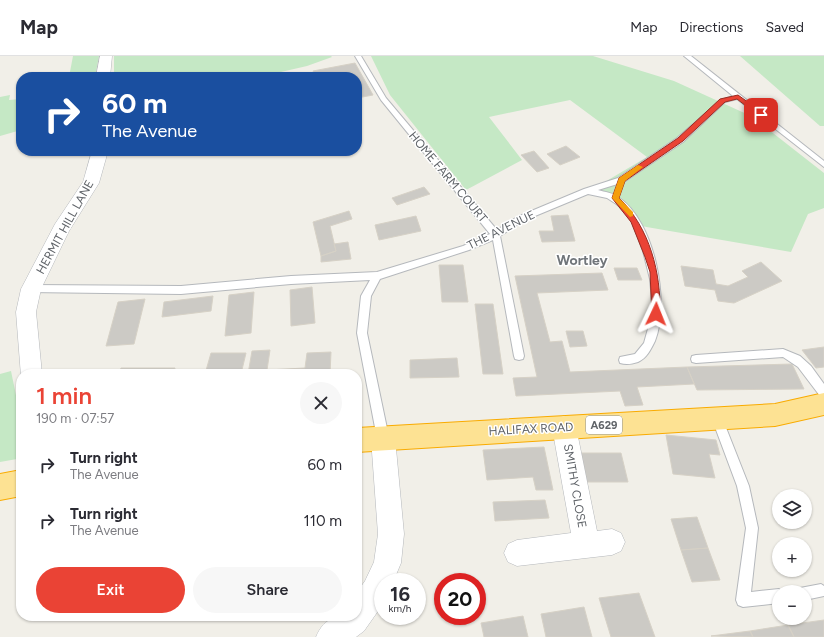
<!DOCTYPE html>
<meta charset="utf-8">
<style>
:root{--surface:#fff;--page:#f7f7f7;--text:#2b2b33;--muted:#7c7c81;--line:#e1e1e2;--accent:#ea4335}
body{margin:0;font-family:Figtree,sans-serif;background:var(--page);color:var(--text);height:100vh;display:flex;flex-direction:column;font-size:15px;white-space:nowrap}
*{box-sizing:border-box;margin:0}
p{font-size:13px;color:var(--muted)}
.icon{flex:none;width:22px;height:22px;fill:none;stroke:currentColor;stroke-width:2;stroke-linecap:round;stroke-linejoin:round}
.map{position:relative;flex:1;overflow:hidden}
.sheet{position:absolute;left:16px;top:313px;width:346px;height:252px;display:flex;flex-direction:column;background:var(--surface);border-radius:16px;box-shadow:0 1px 3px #0004}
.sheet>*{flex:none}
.top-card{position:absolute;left:16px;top:16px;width:346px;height:84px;border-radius:16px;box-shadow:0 1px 3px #0004;background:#1a4fa0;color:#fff;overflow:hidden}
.controls{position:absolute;left:772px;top:433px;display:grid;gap:8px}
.controls a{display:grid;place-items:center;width:40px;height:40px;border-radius:50%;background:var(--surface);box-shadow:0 1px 3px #0004;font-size:20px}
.speed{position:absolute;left:374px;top:517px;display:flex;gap:8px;font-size:20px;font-weight:700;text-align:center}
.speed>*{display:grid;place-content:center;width:52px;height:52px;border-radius:50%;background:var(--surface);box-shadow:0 1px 3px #0004;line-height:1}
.speed small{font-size:10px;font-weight:400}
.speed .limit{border:6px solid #d22;background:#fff;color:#111}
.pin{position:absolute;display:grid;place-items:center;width:34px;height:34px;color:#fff;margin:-17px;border-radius:8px;box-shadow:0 2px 6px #0006}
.me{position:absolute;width:44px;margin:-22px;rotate:2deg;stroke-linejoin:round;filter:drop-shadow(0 0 3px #0008)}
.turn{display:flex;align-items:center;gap:14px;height:84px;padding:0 20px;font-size:18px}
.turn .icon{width:52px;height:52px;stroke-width:2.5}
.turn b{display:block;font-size:28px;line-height:34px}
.round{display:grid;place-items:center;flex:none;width:42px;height:42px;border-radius:21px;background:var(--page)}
.head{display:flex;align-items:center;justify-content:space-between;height:68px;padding:0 20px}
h1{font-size:24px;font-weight:600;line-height:30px;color:var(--accent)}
.primary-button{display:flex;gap:8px;margin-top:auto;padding:8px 20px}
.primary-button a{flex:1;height:46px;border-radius:24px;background:var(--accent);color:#fff;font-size:16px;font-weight:600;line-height:46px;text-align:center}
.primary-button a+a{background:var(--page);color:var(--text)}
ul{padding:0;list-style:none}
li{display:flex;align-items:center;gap:12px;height:56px;padding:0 20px}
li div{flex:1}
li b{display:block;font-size:15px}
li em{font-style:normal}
header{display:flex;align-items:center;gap:24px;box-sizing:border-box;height:56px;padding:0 20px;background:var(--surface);border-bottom:1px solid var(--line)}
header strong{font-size:19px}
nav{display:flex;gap:22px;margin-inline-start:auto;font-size:14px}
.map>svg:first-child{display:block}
</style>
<header>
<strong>Map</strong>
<nav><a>Map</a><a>Directions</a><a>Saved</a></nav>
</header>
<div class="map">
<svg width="824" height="581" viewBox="0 0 824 581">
<rect width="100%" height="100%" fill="#f1efe8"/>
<!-- green -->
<path fill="#c5e8c5" d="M73,0H99L95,21H69Z
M114,0H331L332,1L307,10L259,21H114Z
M371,0H593L674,25L751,60L824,117V152L808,158L791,196L635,169L598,130L647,101L570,44L489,61L522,104L466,134L390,39Z
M740,0H824V70H820Z
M10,39L9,44L21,43V74L0,80V41Z
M11,315C17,345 25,373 17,403L0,406V318Z"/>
<!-- building -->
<path fill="#cccac5" stroke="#d6d1c6" d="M355,7L373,39L357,42V21H316L313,15Z
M566,90L580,101L560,109L547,98Z
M534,95L549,112L537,116L521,99Z
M424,131L430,138L397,149L392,142Z
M349,155L352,163L330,170L336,195L321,200L313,166Z
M568,159L575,185L542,186L539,175H554L551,160Z
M416,160L421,175L379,184L375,169Z
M348,186L351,203L321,206V200L336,195L334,188Z
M761,206L782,225L734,247L718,245L715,234L685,230L681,210L713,214L716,228L728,230L748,221L742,215Z
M439,209H463L468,246H442Z
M614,212H637L642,224H618Z
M602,217L608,234L537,237L550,286L562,285L570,316L687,311L694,328L637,331L643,349L625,350L620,335L516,340L513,322L537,321L515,220Z
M312,231L315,267L291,270L290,234Z
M254,236L251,277L225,280L229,239Z
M213,240L211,255L162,261L164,246Z
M145,243L134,288L106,290L118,246Z
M475,248H493L503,318H483Z
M566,275H583L587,290L570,291Z
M824,291V311L816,312L802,294Z
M270,294L267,314L305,312L307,297L331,296L330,318H248L252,295Z
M211,297H246L241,318H205Z
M457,302L459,321L410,322V304Z
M792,308L804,333L697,334L687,311Z
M121,312H175L174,318H119Z
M666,379L716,384L720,399L709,398L715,422L673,418Z
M544,391L553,434H536L533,421L487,424L483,394Z
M581,397H621L628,426H587Z
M545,444L549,462L495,465L493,446Z
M697,461L708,492L681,494L671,463Z
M708,492L720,524L692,526L681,494Z
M639,537L655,581H611L599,542Z
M584,551L592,581H546L541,558Z
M523,560L528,581H484L481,567Z
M824,564V581H794L788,569Z
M788,569L794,581H753L750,575Z
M750,575L753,581L711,580Z"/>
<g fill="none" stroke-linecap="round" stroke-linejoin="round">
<defs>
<path id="lane" d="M355,0H361L386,42L497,174L517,161L584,133L618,122L677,82L721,44L733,40L684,0H691L824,105V111L737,43L725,46L683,86L624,126L598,134C605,136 613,137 618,141C655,165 670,246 655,285C651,293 647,302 638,306C632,308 626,309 620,307L619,304L620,301L635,298L644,287L649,269L652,245L650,223L643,195L632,166L621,151L607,142L588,138L523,165L500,180L524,300L523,303L519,304L515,303L514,300L493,184L469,194L380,223L371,240L367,277L389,382L387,386L383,387L379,386L377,382L357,277L361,240L370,224L291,228L181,238L28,236L26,233L31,229L181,230L291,220L377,216L463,190L490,178L381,44Z
M783,293L800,300L811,310L824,328V342L820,340L798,311L783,301L696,307L692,306L691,303L692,300L696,299Z
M717,358L721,359L749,430L758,472L751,536L779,533L784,536H779V547L743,551L738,549L736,544L746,472L737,430L712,363L713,359Z
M821,528L824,530V540L805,544V536H799L800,532Z"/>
<path id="street" d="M100,0H112L110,21H96Z
M92,95H108L99,127L69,175L41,233L36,256L42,318H21V320L16,256L21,233L55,168L83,126Z
M564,360L572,363L576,371L597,475L612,473L621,477L625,486L621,495L612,499L517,510L508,506L504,497L508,488L517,484L571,477L552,371L556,363Z
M383,371L391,374L395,382L404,478L401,507L393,526H383V548L364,575L356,581H316C325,560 337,560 357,560V536L365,525L374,506L378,478L371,382L375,374Z"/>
<path id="highway" d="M824,337V359L775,370L357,396V372L775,348Z
M21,414V440L0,444V418Z"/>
</defs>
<!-- lane casing -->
<use href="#lane" stroke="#b5b8bc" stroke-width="2"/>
<!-- street casing -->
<use href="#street" stroke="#b5b8bc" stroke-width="1"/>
<!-- highway casing -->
<use href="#highway" stroke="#f9ab00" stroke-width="2"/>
<!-- lane -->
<use href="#lane" fill="#fff" fill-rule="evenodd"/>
<!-- street -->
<use href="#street" fill="#fff" fill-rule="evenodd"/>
<!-- highway -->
<use href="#highway" fill="#fde293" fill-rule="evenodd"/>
</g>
<!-- route -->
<path fill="#ea4335" stroke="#982c22" d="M738,39L763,57V60H759L737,43L725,46L683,85L625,125L619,142C650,172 661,217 660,258L656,262L652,261L650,216L645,201L631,166L612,142L619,122L678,82L720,43Z"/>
<!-- slow -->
<path fill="#f59e0b" d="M638,109L643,111L625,125L619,142L633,156V160L630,161L612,142L619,122Z"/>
<g text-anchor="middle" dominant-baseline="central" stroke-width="3" stroke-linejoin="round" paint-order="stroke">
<!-- shield labels -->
<rect fill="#fff" stroke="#8f9295" stroke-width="1" x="586" y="360" width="36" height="18" rx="3"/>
<g font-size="11" font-weight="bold" fill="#5f6368">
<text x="604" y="369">A629</text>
</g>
<!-- street labels -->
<g font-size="12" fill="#5f6368" stroke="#fff">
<text transform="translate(448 121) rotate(50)">HOME FARM COURT</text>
<text transform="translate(65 171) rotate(-61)">HERMIT HILL LANE</text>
<text transform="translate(501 174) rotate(-26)">THE AVENUE</text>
<text transform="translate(531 373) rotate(-3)">HALIFAX ROAD</text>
<text transform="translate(575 430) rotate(80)">SMITHY CLOSE</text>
</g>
<!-- quarter labels -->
<g font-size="14" font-weight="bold" fill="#70757a" stroke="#fff">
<text x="582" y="204">Wortley</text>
</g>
</g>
</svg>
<div class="controls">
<a><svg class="icon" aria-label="layers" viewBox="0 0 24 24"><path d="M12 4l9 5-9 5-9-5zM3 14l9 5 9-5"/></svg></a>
<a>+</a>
<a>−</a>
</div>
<div class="speed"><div>16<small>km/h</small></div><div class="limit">20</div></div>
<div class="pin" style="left:761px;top:59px;background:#d93025"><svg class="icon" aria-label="arrive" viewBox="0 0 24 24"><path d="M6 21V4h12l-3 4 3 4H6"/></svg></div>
<svg class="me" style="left:656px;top:258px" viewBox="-20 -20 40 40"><path d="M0-17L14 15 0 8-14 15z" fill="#ea4335" stroke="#fff" stroke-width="4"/></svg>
<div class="top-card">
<div class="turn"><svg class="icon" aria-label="right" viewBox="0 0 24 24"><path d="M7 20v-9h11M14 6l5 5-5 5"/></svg><div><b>60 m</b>The Avenue</div></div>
</div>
<section class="sheet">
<div class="head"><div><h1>1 min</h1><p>190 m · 07:57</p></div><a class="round"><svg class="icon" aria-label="close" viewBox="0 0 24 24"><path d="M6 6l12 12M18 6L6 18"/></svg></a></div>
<ul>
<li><svg class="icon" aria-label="right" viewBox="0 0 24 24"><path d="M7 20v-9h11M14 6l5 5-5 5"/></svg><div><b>Turn right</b><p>The Avenue</p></div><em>60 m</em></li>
<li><svg class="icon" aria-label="right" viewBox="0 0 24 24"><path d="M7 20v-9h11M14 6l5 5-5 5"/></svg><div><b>Turn right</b><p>The Avenue</p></div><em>110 m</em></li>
</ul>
<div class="primary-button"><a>Exit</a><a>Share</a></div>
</section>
</div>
